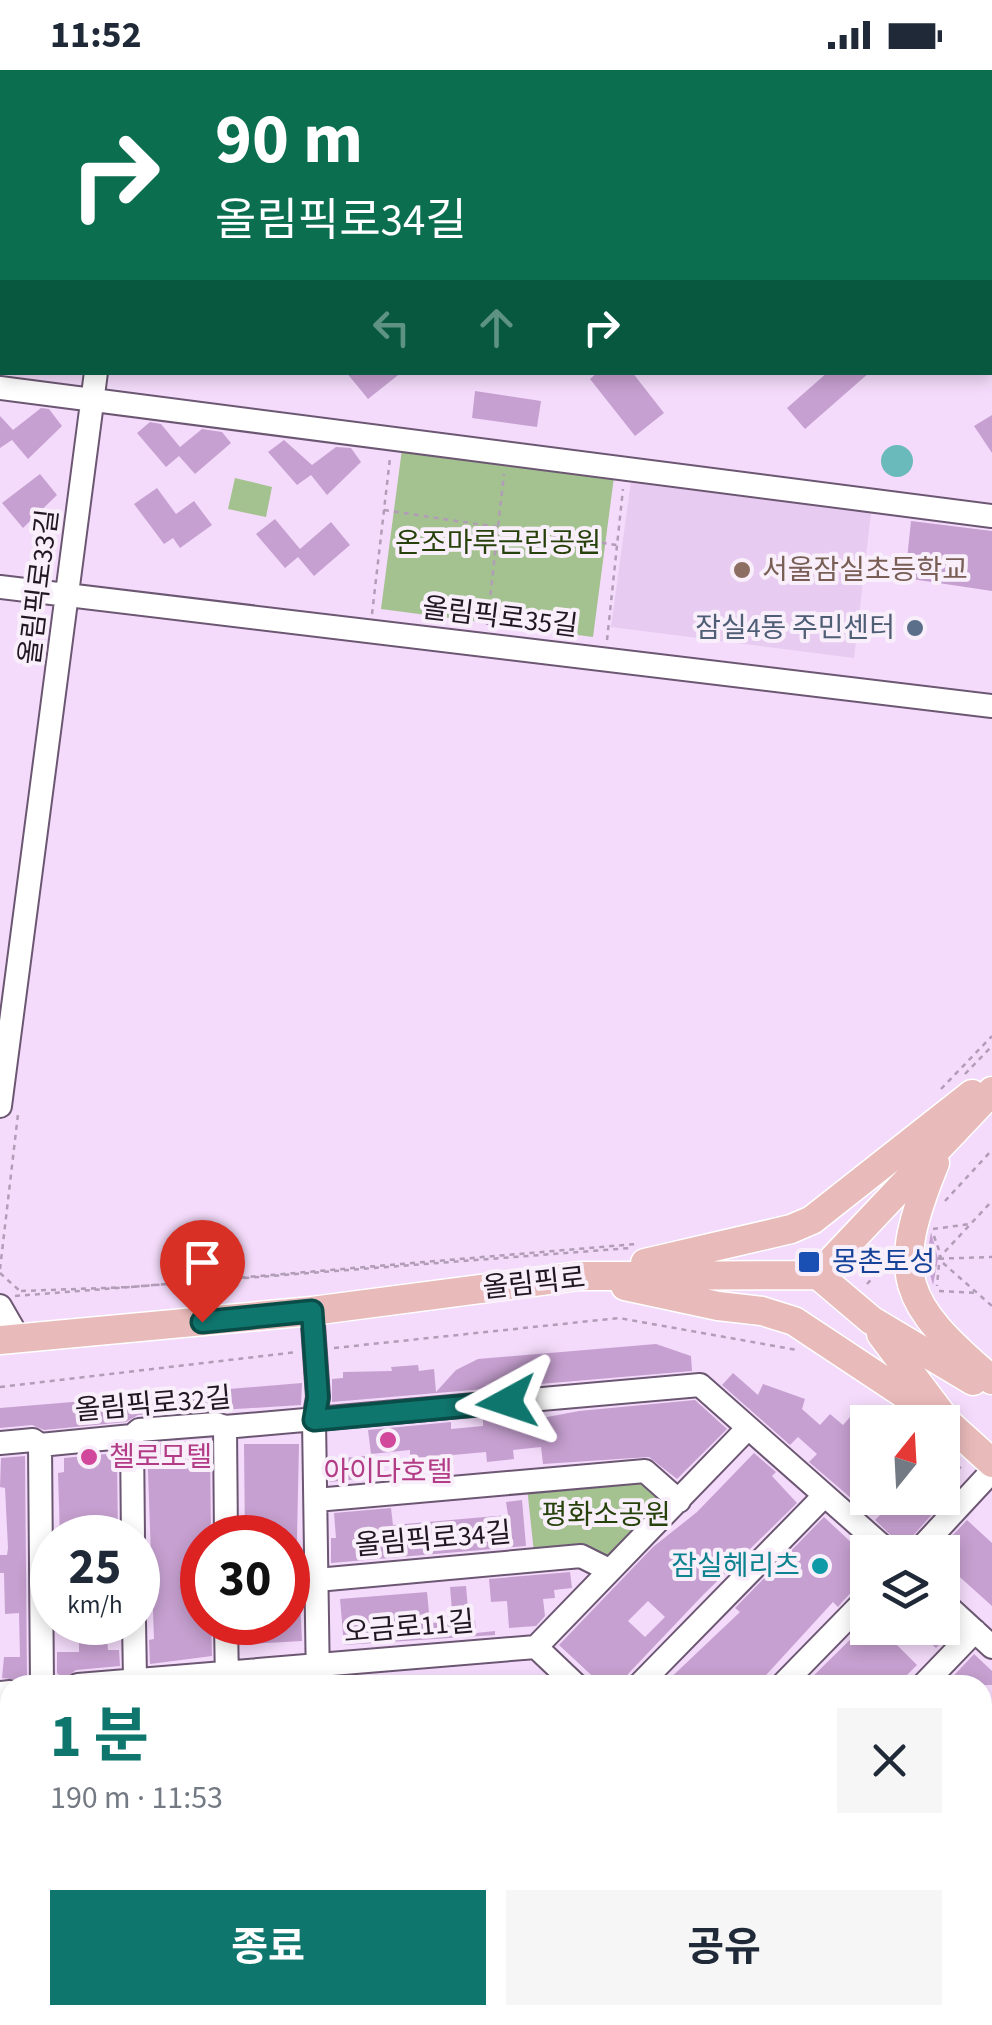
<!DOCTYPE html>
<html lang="ko">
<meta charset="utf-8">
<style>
:root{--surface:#fff;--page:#f6f6f7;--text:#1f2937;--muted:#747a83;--accent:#0f766e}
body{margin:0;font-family:"Source Sans 3","Noto Sans KR",sans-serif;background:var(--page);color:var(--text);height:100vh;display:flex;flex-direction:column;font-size:38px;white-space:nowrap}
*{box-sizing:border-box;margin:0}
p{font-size:32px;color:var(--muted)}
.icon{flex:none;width:55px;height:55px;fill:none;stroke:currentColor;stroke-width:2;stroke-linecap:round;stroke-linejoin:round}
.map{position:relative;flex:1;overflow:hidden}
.panel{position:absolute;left:0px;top:1605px;width:992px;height:350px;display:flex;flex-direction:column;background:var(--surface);border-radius:30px 30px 0 0;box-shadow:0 5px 15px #0003}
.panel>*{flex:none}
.hud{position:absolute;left:0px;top:0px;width:992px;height:305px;box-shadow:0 5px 15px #0003;background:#0b6e4f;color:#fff;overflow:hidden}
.needle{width:65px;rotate:18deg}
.controls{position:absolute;left:850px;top:1335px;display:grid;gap:20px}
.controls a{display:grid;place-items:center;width:110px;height:110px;border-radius:0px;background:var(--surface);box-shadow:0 5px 15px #0003;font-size:50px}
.speed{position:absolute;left:30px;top:1445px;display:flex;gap:20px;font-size:50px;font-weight:700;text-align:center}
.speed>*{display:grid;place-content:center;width:130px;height:130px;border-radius:50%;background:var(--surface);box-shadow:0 5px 15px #0003;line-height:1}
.speed small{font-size:25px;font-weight:400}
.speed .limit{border:15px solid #d22;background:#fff;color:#111}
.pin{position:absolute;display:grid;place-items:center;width:85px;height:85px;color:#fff;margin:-102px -42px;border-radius:50% 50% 50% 0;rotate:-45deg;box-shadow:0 0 10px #0007}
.pin .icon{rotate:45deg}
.me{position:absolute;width:110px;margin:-55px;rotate:265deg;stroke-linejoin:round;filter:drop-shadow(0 0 8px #0008)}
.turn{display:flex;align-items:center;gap:35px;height:210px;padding:0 50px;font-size:45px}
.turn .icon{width:130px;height:130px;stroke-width:2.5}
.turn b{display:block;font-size:70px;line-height:85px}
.lanes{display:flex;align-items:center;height:95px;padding:0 50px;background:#0003;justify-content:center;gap:50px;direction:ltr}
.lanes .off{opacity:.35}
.round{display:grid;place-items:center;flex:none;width:105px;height:105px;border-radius:0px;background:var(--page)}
.head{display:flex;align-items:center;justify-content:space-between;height:170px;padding:0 50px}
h1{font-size:60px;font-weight:700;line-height:75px;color:var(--accent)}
.action{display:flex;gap:20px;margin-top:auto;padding:20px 50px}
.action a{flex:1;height:115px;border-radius:0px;background:var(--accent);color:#fff;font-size:40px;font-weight:700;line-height:115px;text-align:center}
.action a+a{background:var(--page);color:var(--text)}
.status{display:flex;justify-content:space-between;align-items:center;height:70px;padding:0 50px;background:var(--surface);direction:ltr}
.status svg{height:28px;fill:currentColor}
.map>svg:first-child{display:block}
</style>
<div class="status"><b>11:52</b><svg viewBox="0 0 49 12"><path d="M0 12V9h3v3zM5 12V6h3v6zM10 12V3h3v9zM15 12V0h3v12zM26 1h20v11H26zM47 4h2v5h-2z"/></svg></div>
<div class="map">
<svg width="992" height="1955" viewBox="0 0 992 1955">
<rect width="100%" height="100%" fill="#f4dbfb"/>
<!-- built -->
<path fill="#e8cbf0" d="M631,411L871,443L854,588L611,557Z
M469,1945H782L772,1955H459Z"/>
<!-- green -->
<path fill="#a4c190" d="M402,379L614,407L593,567L381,539Z
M235,408L272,417L266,447L228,439Z
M643,1407L663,1426L664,1437L614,1488H602L591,1479L534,1483L527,1417Z
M782,1945H869L859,1955H772Z"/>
<!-- water -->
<path fill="#6ababc" d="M881 391a16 16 0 1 1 32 0a16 16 0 1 1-32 0Z"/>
<!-- building -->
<path fill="#c6a0d0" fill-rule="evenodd" d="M346,302H402L368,329Z
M598,302H632L664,343L635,366L590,309Z
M828,302H870L805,359L787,338Z
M475,321L541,331L537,357L472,348Z
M41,338L49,339L62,356L28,389L12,370L0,378V346L13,360Z
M992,345V383L974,356Z
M150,352L161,354L180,377L202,359L222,362L231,373L195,404L179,386L166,397L137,363Z
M284,370L312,395L336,377L351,378L361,392L327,425L311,405L297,415L268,382Z
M40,404L57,425L23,458L2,433Z
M157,418L176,444L194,431L212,455L180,478L173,468L164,474L134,434Z
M275,449L300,479L331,452L350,475L314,506L298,487L285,498L256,464Z
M911,451L992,461V521L905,508Z
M931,1162L938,1189L933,1215L926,1190Z
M656,1274L691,1286L692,1301L332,1332V1309L343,1308V1302L392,1301L391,1297L418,1295L419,1301L434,1299L436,1322L456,1300L478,1289Z
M733,1303L758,1325L763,1314L805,1329L802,1339L820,1355L830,1344L843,1355L851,1346L868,1360V1410L851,1428L809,1392L817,1384L798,1367L790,1375L722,1315Z
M302,1313L301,1335L138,1345L126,1352L44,1360L32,1355L0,1358V1338Z
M695,1330L727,1359L677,1409L649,1387L543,1394L541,1377L513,1380L514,1389L487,1392L486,1382L453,1385L454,1394L427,1397L426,1387L410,1388V1380L371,1384L368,1360L451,1352V1359L483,1356V1349L510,1347V1354L579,1341Z
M210,1370L211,1468H202V1552H211L212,1586L150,1594L149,1570L154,1569L147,1374Z
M244,1374H299L297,1468H245Z
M117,1383L118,1468H60L58,1403L64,1402V1388Z
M754,1383L776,1402L772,1406L797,1433L703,1525L628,1604L624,1615H602L559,1575L653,1477L697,1442ZM648,1531L665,1547L645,1567L628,1551Z
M25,1386L27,1610H19L2,1608L4,1587H20L19,1543L5,1544L4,1503H0V1485H7L8,1478L5,1418L0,1417L1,1388Z
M365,1386L367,1408L330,1412V1389Z
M865,1428H939L943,1432L903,1477L875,1450L882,1443Z
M522,1430L526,1476L331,1493V1468H336L334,1443L391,1438L393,1455L508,1445L506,1432Z
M824,1447L868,1488V1505L843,1531L838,1537L833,1532L757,1615H663L740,1542L735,1538Z
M967,1450L992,1473V1536L942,1491V1482H937Z
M288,1468H297L302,1571L250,1574L249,1552H288Z
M570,1502L572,1518L554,1520L555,1528L543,1529L545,1546L536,1556L509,1558L507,1531L491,1532L489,1509Z
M466,1516L469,1550H475L476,1563L495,1561V1565L344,1575L340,1529L427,1522L430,1553L453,1552L450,1517Z
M862,1558H906L893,1571L917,1595L897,1615H804Z
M914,1558H949L952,1561L936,1578Z
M107,1569L108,1580H119L120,1596L76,1600L64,1609L57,1603V1582H79V1570Z
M974,1584L992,1601V1615H945Z"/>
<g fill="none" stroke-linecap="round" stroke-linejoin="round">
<defs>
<path id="minor" d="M139,2V0
M0,318L992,446
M0,517L992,636
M0,1036L96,302
M0,1236L19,1269
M312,1241L318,1327L314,1350L318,1615
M225,1357L226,1468
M132,1366L133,1468
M0,1373L33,1370L40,1375L132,1366L139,1360L216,1354L225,1357L700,1315L889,1482
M40,1375L42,1615
M316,1430L645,1401L679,1431
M917,1482L992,1401
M317,1510L581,1486L609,1500
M942,1531L992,1577
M134,1552L135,1609
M226,1552L227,1614
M536,1577L748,1358
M78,1615L536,1577L576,1615
M639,1615L824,1426
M782,1615L868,1527
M923,1615L975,1561
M0,1623L10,1622
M982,1699L992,1690
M0,1725H10
M0,1824L10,1823
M982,1844L992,1834
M0,1923L10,1922
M86,1945L96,1955
M359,1945L369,1955
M917,1945L927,1955
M166,1955L176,1945
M307,1955L317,1945
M456,1955L466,1945"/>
<path id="major" d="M935,1093C889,1206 901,1232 992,1310
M645,1193L791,1159L812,1150L972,1024
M818,1205L871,1250L973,1311
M625,1216L718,1236L762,1241L794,1251L948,1353
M881,1264L948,1353L992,1393
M0,1270L312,1241L579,1206L818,1205L992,1021"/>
</defs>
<!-- minor casing -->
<use href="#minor" stroke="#6c5772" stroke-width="26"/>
<!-- major casing -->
<use href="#major" stroke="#fff" stroke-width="31"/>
<!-- path -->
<path stroke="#b19db7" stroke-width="2.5" stroke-dasharray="5 5" stroke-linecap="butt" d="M910,0L911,2
M0,50L2,51
M990,94L992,91
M990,174H992
M0,217L2,216
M990,302L992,303
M384,440L617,475
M372,544L390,388
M487,555L504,404
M607,570L623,419
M965,1004L992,976
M941,1019L992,966
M945,1131L992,1080
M933,1159L970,1154
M934,1166L940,1183L937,1216
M929,1189L992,1187
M938,1189L992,1131
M943,1193L992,1236
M0,1199L18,1044
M0,1203L21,1222
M867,1214L886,1193
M21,1221L130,1217L636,1174
M939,1221L977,1223
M15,1226L630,1178
M334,1278L619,1248L797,1280
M0,1317L297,1282
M942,1382L964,1401"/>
<!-- minor -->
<use href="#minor" stroke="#fff" stroke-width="22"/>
<!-- major -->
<use href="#major" stroke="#e9baba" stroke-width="28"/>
</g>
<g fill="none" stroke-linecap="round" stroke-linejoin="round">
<defs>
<path id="route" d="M202,1252L312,1241L318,1328L314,1350L507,1332"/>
</defs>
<!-- route casing -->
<use href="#route" stroke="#0a4d48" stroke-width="25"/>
<!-- route -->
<use href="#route" stroke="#0f766e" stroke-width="18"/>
</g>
<!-- markers -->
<circle fill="#8d6e63" stroke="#f8effb" stroke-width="4" cx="742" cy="500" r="10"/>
<circle fill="#5c6f8a" stroke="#f8effb" stroke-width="4" cx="915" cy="558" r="10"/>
<rect fill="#1a4fb4" stroke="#f8effb" stroke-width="4" x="797" y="1180" width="24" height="24" rx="5"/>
<g fill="#d1479c" stroke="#f8effb" stroke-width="4">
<circle cx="388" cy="1370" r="10"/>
<circle cx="89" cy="1387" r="10"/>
</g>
<circle fill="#0f9aa8" stroke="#f8effb" stroke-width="4" cx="820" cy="1496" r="10"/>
<g text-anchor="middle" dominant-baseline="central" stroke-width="8" stroke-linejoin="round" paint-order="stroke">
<!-- park labels -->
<g font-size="28" fill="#26420a" stroke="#f8effb">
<text x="498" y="473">온조마루근린공원</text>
<text x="606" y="1445">평화소공원</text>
</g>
<!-- education labels -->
<g font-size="28" fill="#785e54" stroke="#f8effb" text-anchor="start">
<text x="762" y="500">서울잠실초등학교</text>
</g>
<!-- street labels -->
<g font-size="28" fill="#201722" stroke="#f8effb">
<text transform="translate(39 517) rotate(-83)">올림픽로33길</text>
<text transform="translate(500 547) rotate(7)">올림픽로35길</text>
<text transform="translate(534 1213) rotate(-6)">올림픽로</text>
<text transform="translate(153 1334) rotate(-5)">올림픽로32길</text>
<text transform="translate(433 1469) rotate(-5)">올림픽로34길</text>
<text transform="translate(409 1557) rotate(-5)">오금로11길</text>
</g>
<!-- service labels -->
<g font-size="28" fill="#4e5e75" stroke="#f8effb" text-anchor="end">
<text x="895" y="558">잠실4동 주민센터</text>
</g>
<!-- transit labels -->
<g font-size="28" fill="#164399" stroke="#f8effb" text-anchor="start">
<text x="832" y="1192">몽촌토성</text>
</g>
<!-- hotel labels -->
<g font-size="28" fill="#b23c85" stroke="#f8effb" text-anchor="start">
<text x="109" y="1387">첼로모텔</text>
<text x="388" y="1402" text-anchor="middle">아이다호텔</text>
</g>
<!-- culture labels -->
<g font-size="28" fill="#0d838f" stroke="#f8effb" text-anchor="end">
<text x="800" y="1496">잠실헤리츠</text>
</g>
</g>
</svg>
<div class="controls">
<a><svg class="needle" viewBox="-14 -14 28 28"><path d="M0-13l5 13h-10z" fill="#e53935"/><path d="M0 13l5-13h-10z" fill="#747a83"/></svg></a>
<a><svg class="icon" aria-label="layers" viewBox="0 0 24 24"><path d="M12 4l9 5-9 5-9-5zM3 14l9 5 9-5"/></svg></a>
</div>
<div class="speed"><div>25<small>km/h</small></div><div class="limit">30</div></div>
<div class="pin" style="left:202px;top:1252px;background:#d93025"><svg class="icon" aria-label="arrive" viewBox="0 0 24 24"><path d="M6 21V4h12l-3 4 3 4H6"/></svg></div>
<svg class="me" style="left:507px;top:1332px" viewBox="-20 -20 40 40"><path d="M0-17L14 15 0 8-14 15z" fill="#0f766e" stroke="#fff" stroke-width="4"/></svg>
<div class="hud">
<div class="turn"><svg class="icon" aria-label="right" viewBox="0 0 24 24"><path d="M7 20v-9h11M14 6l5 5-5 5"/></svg><div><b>90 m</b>올림픽로34길</div></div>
<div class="lanes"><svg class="icon off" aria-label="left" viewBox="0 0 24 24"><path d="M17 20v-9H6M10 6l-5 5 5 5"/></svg><svg class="icon off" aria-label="ahead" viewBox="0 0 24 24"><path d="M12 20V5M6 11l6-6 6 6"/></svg><svg class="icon" aria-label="right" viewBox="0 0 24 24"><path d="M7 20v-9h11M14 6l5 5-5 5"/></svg></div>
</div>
<section class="panel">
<div class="head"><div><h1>1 분</h1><p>190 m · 11:53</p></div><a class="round"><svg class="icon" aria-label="close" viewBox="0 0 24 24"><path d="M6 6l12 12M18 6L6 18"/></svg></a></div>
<div class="action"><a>종료</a><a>공유</a></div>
</section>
</div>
